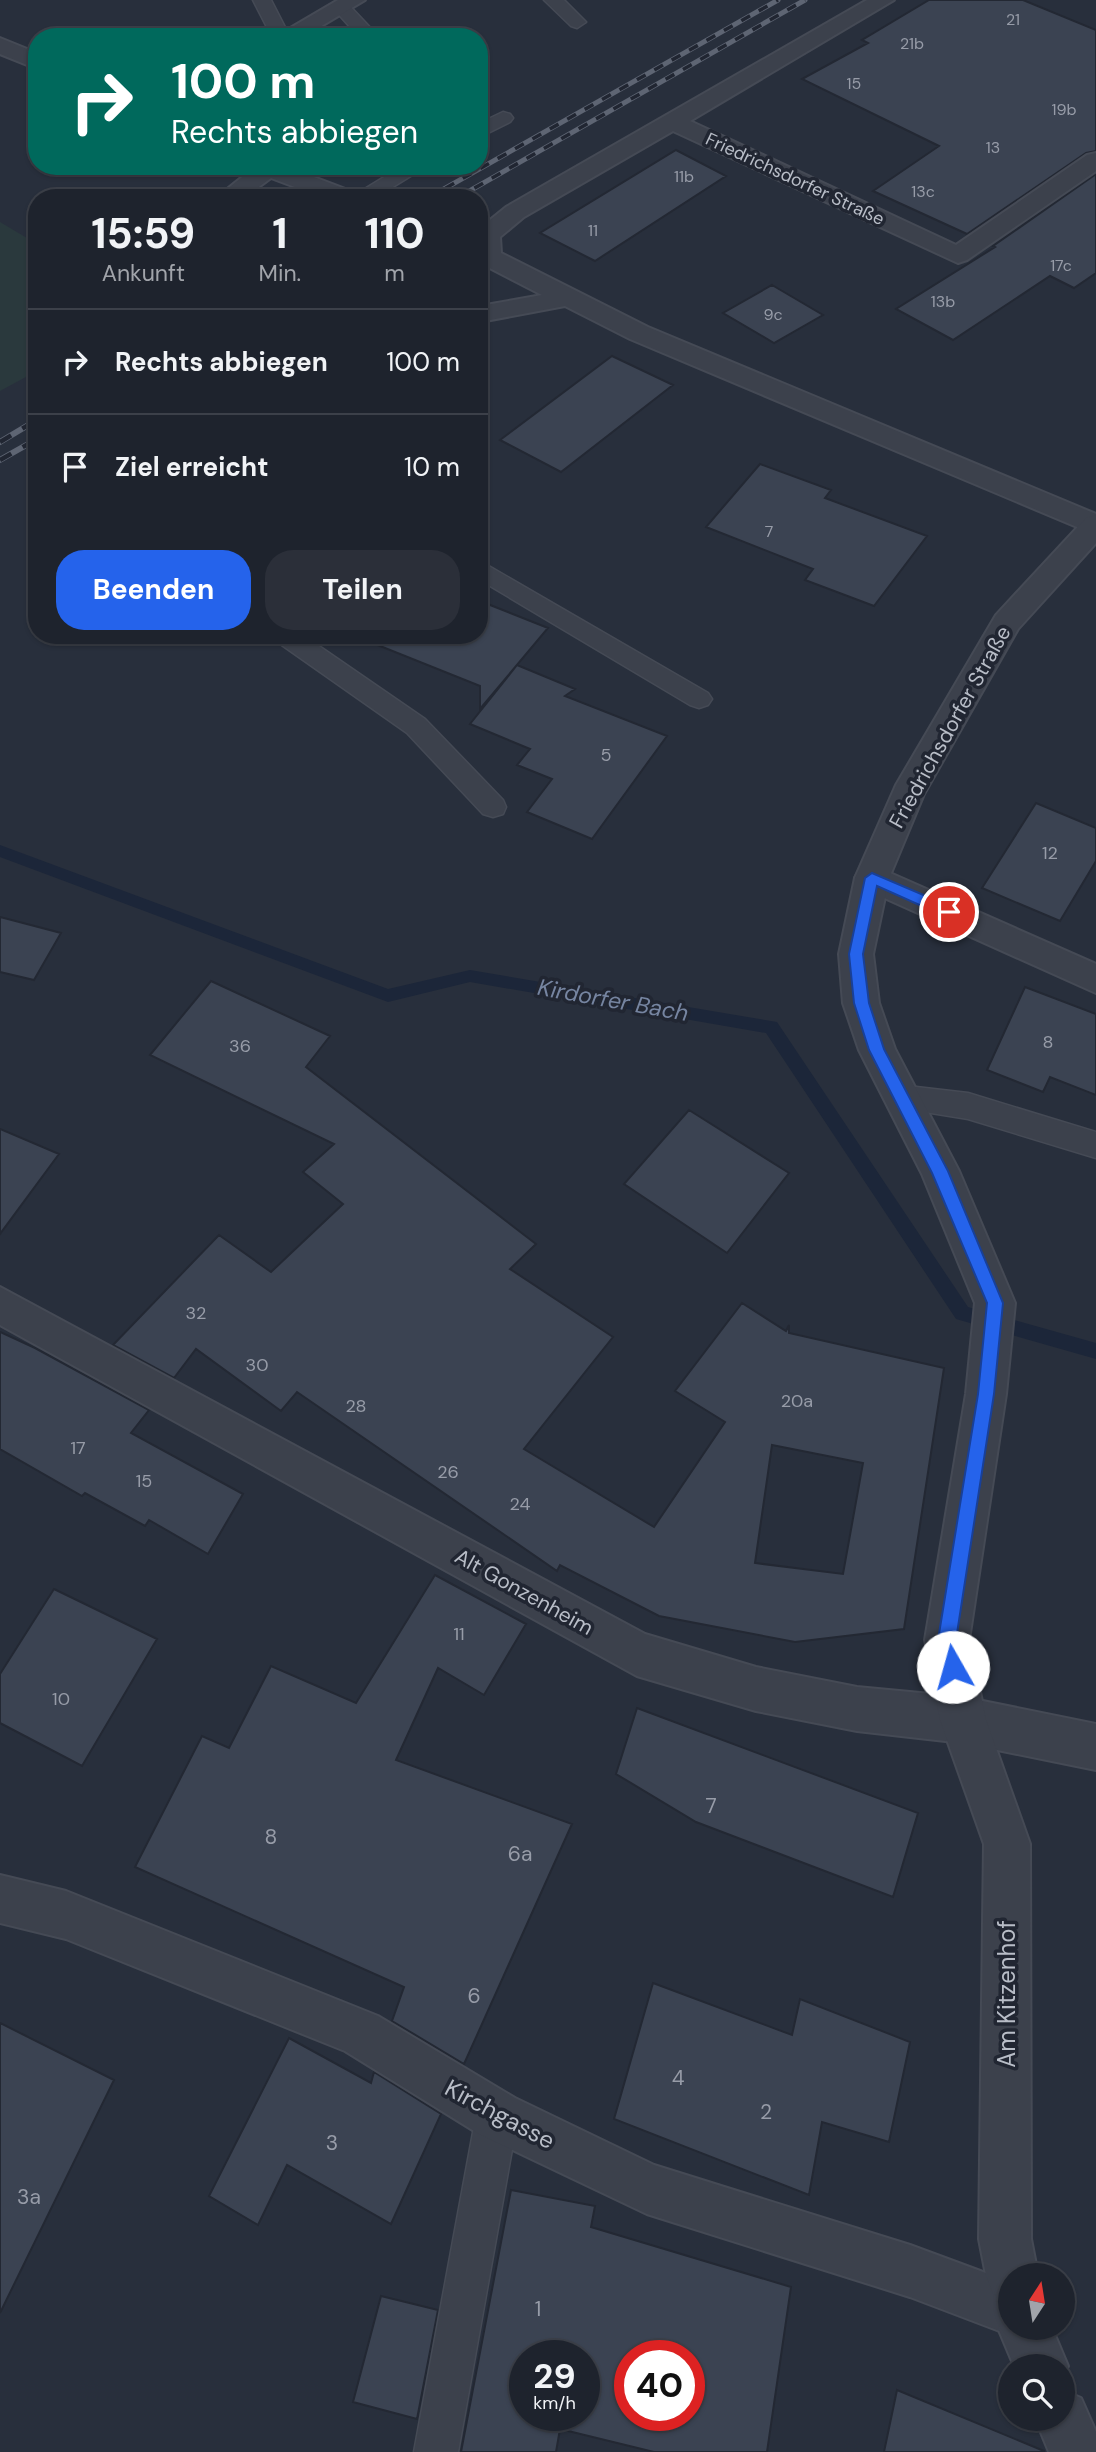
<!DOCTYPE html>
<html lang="de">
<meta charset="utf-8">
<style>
:root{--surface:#1e232d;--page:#2b2f39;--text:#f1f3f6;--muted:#a1a4aa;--line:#3c4049;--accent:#2563eb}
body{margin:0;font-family:"DM Sans",sans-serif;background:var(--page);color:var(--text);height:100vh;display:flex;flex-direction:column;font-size:26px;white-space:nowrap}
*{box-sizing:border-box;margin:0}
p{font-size:23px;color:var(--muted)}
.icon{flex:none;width:38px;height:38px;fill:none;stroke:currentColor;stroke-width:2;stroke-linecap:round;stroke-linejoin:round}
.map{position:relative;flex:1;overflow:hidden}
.details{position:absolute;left:28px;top:189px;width:460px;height:455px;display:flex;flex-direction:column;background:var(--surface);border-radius:28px;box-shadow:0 2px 5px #0004,0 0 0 2px var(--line)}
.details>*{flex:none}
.hud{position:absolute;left:28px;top:28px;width:460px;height:147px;border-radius:28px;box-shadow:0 2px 5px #0004,0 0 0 2px var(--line);background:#00695c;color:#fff;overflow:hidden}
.needle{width:46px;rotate:12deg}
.tools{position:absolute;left:998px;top:2263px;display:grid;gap:14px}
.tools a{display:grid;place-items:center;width:77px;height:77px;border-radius:50%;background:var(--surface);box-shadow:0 2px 5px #0004,0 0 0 2px var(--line);font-size:35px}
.speed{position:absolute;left:509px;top:2340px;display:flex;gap:14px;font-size:35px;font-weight:700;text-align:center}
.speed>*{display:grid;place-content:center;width:91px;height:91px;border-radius:50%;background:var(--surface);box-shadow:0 2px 5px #0004,0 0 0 2px var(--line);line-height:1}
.speed small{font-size:18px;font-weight:400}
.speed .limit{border:10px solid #d22;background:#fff;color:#111}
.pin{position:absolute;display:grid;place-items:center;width:60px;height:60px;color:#fff;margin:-30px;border:4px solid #fff;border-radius:50%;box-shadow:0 2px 7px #0007}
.me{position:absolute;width:77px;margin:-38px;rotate:353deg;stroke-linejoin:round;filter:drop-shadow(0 0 5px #0008)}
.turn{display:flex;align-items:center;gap:24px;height:147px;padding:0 28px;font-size:32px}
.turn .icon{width:91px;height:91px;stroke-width:2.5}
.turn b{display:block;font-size:49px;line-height:60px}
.eta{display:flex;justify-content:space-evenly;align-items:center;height:119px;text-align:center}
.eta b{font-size:42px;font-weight:700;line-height:49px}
.button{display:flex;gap:14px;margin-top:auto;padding:14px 28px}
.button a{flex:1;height:80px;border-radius:28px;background:var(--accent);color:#fff;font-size:28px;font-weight:700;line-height:80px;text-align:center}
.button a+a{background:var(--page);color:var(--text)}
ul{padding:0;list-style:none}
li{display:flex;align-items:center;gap:21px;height:105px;padding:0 28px;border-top:2px solid var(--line)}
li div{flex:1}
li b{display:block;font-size:26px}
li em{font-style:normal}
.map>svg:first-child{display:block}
</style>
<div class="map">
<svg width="1096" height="2452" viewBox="0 0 1096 2452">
<rect width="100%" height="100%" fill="#282f3c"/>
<!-- green -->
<path fill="#2a393d" d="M0,222L37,244V371L0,391Z"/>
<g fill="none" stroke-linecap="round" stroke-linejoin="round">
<!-- stream -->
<path fill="#1c2639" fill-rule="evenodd" d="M0,845L388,989L470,970L777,1022L968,1307L1096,1343V1359L956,1319L766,1033L470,982L388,1002L0,857Z"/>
</g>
<!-- building -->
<path fill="#3b4352" stroke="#232833" stroke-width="2" fill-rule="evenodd" d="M929,0H1023L1096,30V151L1086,153L967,234L873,191L939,146L802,79L868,43L862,40Z
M676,150L726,176L595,261L540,233Z
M1096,174V273L1074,288L1050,276L953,340L896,309L995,247L993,246Z
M772,285L823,315L774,343L723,313Z
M612,356L673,385L561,472L500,440Z
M760,464L831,490L825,498L927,536L874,606L805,580L813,569L706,527Z
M480,601L548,628L480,709V686L360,638V635H480Z
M517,665L575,689L565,696L667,736L592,839L527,812L552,779L517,765L530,749L470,724Z
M1036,803L1096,828V861L1060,921L982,888Z
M0,917L61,933L34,980L0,972Z
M211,981L330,1036L306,1067L536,1244L510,1269L613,1337L524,1449L654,1527L725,1422L675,1391L742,1303L786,1331L789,1325V1333L944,1368L904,1629L795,1642L659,1616L560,1565L557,1571L297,1392L281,1411L196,1349L174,1378L113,1345L219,1235L271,1272L343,1204L303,1172L334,1144L150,1055ZM772,1445L863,1463L843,1574L755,1563Z
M1025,987L1096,1014V1095L1050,1077L1043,1092L987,1070Z
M689,1110L789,1173L727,1253L624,1184Z
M0,1129L59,1154L0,1234Z
M0,1332L35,1348L149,1410L131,1433L243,1494L208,1554L149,1520L145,1526L85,1493L82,1496L0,1449Z
M435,1575L526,1624L484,1695L438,1668L396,1760L572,1824L464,2064L392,2021L404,1987L135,1867L202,1736L229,1748L271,1666L356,1703Z
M54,1589L157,1639L82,1766L0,1723V1674Z
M637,1708L918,1813L893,1897L696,1822L616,1774Z
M653,1983L792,2035L800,1999L910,2042L889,2142L822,2122L809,2195L614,2119Z
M0,2023L114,2080L0,2313Z
M289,2038L371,2083L374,2072L441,2114L391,2224L287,2165L258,2225L209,2196Z
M511,2190L595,2206L591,2227L791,2287L767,2452H654L560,2429L556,2452H461ZM525,2356H584V2415H525ZM630,2356H690V2415H630Z
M381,2296L438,2310L417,2419L353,2402Z
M897,2390L1044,2451V2452H884Z"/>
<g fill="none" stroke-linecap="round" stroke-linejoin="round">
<defs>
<path id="service" d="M253,0H271L290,37H272Z
M544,0H564L586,22L577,28L571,26Z
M341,2L347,3L379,37H359L332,7Z
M503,112L510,114L513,118L510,122L480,137V123Z
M402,166H427L375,198H350Z
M480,561L708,693L712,699L708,705L699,708L690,705L480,580Z
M273,635H303L425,719L503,800L506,807L503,814L493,817L483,814L407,733L276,641Z
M899,1085L968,1093L1096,1132V1158L968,1119L888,1106L884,1097L888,1088Z
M497,2095L512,2101L518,2116L458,2452H414L476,2116L482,2101Z"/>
<path id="minor" d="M338,0H365L303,37H275Z
M867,0H894L690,121L956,245L1087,155L1096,153V171L967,260L958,263L673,131L524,217L500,237L501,253L648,327L1096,514V535L630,339L565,306L480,322V306L542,295L480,263V228L506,207Z
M0,38L37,53V69L0,54Z
M250,166H285L356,193L359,198H324L271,178L244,198H216L252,169Z
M872,865L1096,964V993L860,887L855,878L860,869Z
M0,1287L645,1634L756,1667L857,1687L963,1697L1096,1724V1770L963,1743L857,1731L756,1711L637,1676L0,1325Z
M0,1875L66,1891L378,2016L515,2098L654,2165L910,2245L1010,2282V2328H1029L1010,2335L910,2297L647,2214L479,2134L345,2051L66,1939L0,1923Z"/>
<path id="tertiary" d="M1096,515V543L1018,629L924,794L889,878L873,954L879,1003L895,1049L959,1171L1015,1303L1006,1394L969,1640L986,1720L1030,1844L1031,2239L1038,2275H1010V2300L993,2294L986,2275L979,2239L984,1844L940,1720L925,1640L966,1394L975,1303L922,1174L859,1050L843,1003L839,954L855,878L896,785L996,615L1086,518Z
M1010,2308V2328H1052L1068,2366L1062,2380V2366H1014L998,2328Z
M1062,2390L1081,2398L1096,2432V2452H1049L1035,2418H1062Z"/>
</defs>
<!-- service casing -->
<use href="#service" stroke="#454a55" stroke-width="3"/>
<!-- minor casing -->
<use href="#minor" stroke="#454a55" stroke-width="4"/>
<!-- tertiary casing -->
<use href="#tertiary" stroke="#454a55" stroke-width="4"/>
<!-- service -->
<use href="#service" fill="#3c414c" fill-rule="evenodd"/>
<!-- minor -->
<use href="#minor" fill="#3c414c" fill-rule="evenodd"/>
<!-- tertiary -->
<use href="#tertiary" fill="#3c414c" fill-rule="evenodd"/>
<defs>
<path id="rail-far1" d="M428,198L778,0
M457,198L805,0
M32,423L37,420"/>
<path id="rail" d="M0,442L35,421
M0,460L37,439"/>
</defs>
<!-- rail-far1 casing -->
<use href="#rail-far1" stroke="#5e6573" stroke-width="5"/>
<!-- rail casing -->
<use href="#rail" stroke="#5e6573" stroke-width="6"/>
<!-- rail-far1 -->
<use href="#rail-far1" stroke="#212632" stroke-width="3.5" stroke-dasharray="10" stroke-linecap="butt"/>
<!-- rail -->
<use href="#rail" stroke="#212632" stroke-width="4.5" stroke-dasharray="13" stroke-linecap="butt"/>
</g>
<!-- route -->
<path fill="#2563eb" stroke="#184099" stroke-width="2" d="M872,873L954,908L956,912L954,916H944L877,886L863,954L869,1003L884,1049L948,1171L1003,1303L994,1394L956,1640L962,1667L959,1673L953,1676L946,1673L938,1640L978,1394L987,1303L932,1173L869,1050L854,1003L849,954L865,878Z"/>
<g text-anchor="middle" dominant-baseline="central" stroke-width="7" stroke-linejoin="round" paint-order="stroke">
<!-- far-number labels -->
<g font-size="16" fill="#979ca8">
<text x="1013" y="19">21</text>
<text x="912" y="43">21b</text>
<text x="854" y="83">15</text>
<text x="1064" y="109">19b</text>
<text x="993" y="147">13</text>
<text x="684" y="176">11b</text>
<text x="923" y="191">13c</text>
<text x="593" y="230">11</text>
<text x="1061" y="265">17c</text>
<text x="943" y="301">13b</text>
<text x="773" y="314">9c</text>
<text x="769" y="531">7</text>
</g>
<!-- far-street labels -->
<g font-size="18" fill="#b8bdc7" stroke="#212632">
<text transform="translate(795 179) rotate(25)">Friedrichsdorfer Straße</text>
</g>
<!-- number labels -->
<g font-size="18" fill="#979ca8">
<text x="606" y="755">5</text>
<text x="1050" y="853">12</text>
<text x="1048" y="1042">8</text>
<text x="240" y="1046">36</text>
<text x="196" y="1313">32</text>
<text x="257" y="1365">30</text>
<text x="797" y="1401">20a</text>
<text x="356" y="1406">28</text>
<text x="78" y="1448">17</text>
<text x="448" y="1472">26</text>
<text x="144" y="1481">15</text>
<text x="520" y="1504">24</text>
<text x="459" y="1634">11</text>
<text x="61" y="1699">10</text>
</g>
<!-- street labels -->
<g font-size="21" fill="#b8bdc7" stroke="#212632">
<text transform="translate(950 727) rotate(-61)">Friedrichsdorfer Straße</text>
<text transform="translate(524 1592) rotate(29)">Alt Gonzenheim</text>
</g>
<!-- near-number labels -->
<g font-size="21" fill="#979ca8">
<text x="711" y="1806">7</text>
<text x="271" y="1837">8</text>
<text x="520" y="1854">6a</text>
<text x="474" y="1996">6</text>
<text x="678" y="2078">4</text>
<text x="766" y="2112">2</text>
<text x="332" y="2143">3</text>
<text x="29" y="2197">3a</text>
<text x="538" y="2309">1</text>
</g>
<!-- water labels -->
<g font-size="23" font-style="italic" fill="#7685a1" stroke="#212632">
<text transform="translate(613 1000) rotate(10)">Kirdorfer Bach</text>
</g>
<!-- near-street labels -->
<g font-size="24" fill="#b8bdc7" stroke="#212632">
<text transform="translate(1006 1994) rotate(-90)">Am Kitzenhof</text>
<text transform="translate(500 2114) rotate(28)">Kirchgasse</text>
</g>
</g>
</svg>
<div class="tools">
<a><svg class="needle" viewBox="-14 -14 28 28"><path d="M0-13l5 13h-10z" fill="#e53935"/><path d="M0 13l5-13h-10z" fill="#a1a4aa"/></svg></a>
<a><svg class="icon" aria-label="search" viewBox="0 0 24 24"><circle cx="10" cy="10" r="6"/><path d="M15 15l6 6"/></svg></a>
</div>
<div class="speed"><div>29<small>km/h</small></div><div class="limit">40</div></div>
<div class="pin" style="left:949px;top:912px;background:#d93025"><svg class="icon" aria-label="arrive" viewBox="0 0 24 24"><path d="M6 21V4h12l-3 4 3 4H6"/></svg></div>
<svg class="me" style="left:953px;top:1667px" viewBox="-20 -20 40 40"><circle r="19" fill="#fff"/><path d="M0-13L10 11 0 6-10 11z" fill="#2563eb"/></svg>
<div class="hud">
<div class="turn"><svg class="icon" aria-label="right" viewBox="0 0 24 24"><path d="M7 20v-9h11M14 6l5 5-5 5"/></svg><div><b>100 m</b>Rechts abbiegen</div></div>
</div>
<section class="details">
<div class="eta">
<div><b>15:59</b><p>Ankunft</p></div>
<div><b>1</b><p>Min.</p></div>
<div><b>110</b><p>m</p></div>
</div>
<ul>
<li><svg class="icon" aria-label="right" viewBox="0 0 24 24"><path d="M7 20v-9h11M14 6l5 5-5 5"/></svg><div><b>Rechts abbiegen</b></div><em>100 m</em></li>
<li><svg class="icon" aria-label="arrive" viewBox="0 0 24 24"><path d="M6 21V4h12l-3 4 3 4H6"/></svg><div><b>Ziel erreicht</b></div><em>10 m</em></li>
</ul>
<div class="button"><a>Beenden</a><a>Teilen</a></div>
</section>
</div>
